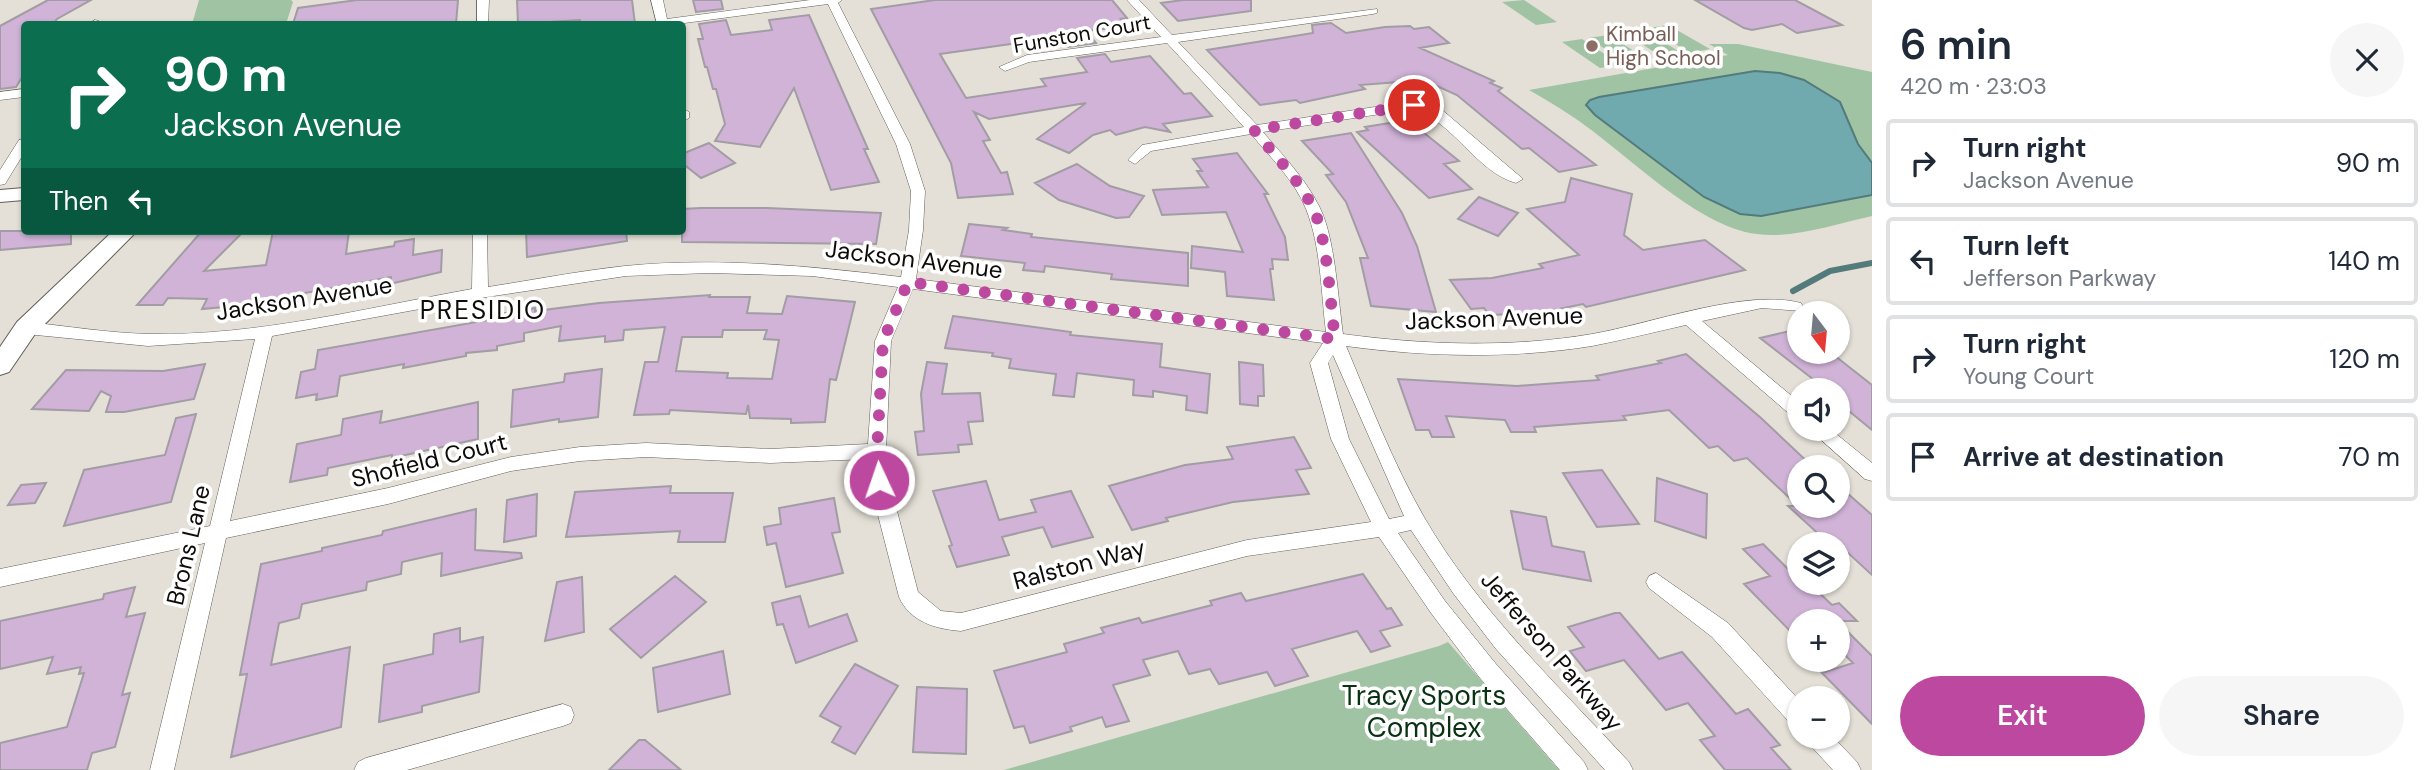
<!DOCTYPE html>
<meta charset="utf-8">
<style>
:root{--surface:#fff;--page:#f6f6f7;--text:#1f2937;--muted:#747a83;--line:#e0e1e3;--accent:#bd489f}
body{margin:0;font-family:"DM Sans",sans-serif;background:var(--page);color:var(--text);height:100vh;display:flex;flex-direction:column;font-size:26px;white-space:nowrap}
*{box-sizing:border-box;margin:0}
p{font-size:23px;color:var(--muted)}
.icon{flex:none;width:38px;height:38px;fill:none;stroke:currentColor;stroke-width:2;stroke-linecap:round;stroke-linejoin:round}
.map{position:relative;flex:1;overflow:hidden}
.sheet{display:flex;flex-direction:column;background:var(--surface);width:560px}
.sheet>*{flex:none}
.hud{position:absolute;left:21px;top:21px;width:665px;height:214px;border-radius:7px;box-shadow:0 2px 5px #0004;background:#0b6e4f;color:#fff;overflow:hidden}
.needle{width:46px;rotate:164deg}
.buttons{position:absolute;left:1787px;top:301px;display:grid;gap:14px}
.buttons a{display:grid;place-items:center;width:63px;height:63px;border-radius:50%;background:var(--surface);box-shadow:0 2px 5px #0004;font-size:35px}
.pin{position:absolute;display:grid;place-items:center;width:60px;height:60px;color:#fff;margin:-30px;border:4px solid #fff;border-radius:50%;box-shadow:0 2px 7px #0007}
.me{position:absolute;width:77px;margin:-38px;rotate:357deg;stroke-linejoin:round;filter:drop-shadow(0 0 5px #0008)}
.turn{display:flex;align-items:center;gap:24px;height:147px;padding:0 28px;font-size:32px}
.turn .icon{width:91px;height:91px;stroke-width:2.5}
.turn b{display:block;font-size:49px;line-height:60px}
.then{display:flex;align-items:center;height:66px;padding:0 28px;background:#0003;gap:14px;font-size:26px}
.round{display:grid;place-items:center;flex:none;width:74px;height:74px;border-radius:37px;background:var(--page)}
.summary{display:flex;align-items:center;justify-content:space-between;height:119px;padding:0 28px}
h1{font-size:42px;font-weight:600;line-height:52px}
.cta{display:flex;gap:14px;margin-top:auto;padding:14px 28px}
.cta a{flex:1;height:80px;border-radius:42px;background:var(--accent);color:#fff;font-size:28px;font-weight:600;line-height:80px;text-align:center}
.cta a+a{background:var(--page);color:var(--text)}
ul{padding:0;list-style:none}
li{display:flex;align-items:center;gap:21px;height:88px;margin:0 14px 10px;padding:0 14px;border:4px solid var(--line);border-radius:7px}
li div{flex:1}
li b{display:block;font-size:26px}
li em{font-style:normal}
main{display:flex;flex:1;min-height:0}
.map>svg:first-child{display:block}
</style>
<main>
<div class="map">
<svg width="1872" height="770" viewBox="0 0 1872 770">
<rect width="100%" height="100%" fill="#e4e0d7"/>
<!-- green -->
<path fill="#a0c3a3" d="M199,0H291L293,2L286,24H192Z
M1524,0L1557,22L1536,25L1502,2Z
M1668,25L1710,49L1690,53L1649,28Z
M1643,29L1683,54L1662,57L1623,32Z
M1609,35L1648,60L1628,64L1588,38Z
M1582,39L1621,65L1600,68L1562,42Z
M1709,44H1738L1872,72V216C1835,224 1794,239 1757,234C1695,227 1623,149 1570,115C1557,106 1543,98 1529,90L1728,55Z
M1448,642L1559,770H1004L1439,646Z"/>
<!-- water -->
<path fill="#71aaae" stroke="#537b7c" stroke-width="2" d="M1755,71L1780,73L1804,80L1840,102L1858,144L1872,163V195L1761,216L1740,214L1704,197L1595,115L1586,105L1590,100L1599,97Z"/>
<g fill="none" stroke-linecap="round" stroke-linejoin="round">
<!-- stream -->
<path stroke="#537b7c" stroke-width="6" d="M1793,291L1830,271L1872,263"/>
</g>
<!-- building -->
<path fill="#d0b3d7" stroke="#a29ca4" stroke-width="2" fill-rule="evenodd" d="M48,0H91L57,19L53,24H24V74L16,87L0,89V26Z
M357,0H458L456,24H293L298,8Z
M517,0H632L635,24H581L580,20L518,24Z
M693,0H721L723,9L696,12Z
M935,0H1112L1127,18L1121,19L1127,26L1087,31L1096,43L1068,47L1060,37L940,54L966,98L1046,86L1041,79L1087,72L1077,58L1105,54L1111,62L1150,56L1184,94L1191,93L1212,116L1163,124L1170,132L1145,127L1116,135L1110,130L1093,135L1069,153L1037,139L1086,103L989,119L974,112L990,140L983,141L1001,173L1007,172L1013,194L958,198L951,163L871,9Z
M1183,0H1251V11L1178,21L1161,3Z
M1695,0H1795L1842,25L1797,33L1782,24L1752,30L1744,28Z
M809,15L868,149H864L879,182L831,190L794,88L760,147L715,141L725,124L716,89H713L707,67H705L698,39H703L699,24L726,20L731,35L772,30L769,20Z
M1331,23L1346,33L1385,27L1410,26L1414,29L1429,27L1449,43L1420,48L1494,81L1490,83L1502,88L1498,91L1596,165L1559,172L1529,148L1522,149L1457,95L1428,82L1425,85L1412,81L1360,85L1365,89L1300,103L1296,100L1260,105L1207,50L1313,33L1312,25Z
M1408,120L1459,161L1444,164L1472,189L1429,198L1357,132L1368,130L1365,127Z
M1351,133L1402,213L1417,246L1436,312L1371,306L1360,258H1368L1346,202L1326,175L1333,174L1302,141Z
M709,143L735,163L701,178L682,163V154Z
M1237,153L1268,194H1264L1285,237L1288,260L1272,259L1273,269H1270L1274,300L1227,296L1225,272L1191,268L1192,246L1243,252L1226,212L1162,215L1153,190L1208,187L1197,171H1202L1193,159Z
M1077,164L1110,186L1144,196L1129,217L1116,218L1059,200L1035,183Z
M1571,178L1632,194L1624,235L1643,250L1705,240L1745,270L1586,307L1583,304L1539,313L1489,315L1484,308L1471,309L1450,280L1492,278L1543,268L1539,264L1579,255L1527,209L1565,202Z
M1479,197L1518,213L1498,236L1458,219Z
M701,208H767L881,213L876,244L682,242V209Z
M969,224L1007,228L1003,230L1032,234L1031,237L1188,253V286L1111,279L1112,274L1045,266L1044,272L1023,270L1025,263L961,256Z
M0,231H71V244L0,250Z
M202,231H244L204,271L266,265L273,231H349L346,254L394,246L395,242L414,239L413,255L442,250L441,272L390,284L391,277L235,306L202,309L207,299L168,298L163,305H137Z
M526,231H626L627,241L527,257Z
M710,295L709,297H750L747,313L782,314L787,296L855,302L836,380L830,379L825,422L791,423V419L750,418L748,405L746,414L670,410L669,414L634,415L645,362H658L665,327L624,330L623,340L605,342V336L559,341L561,326L524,333V341L497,346V350L466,353V356L403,368L404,364L340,376L337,396L316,400L317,394L296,398L301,372L315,369L318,350L505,317V313L535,308V311L599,303ZM723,330H767L764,339L779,340L772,379L727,378L728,373L676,371L682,337H722Z
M953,316L1071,332L1070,335L1162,344L1160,367L1210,374L1207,413L1186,410L1187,396L1153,391V397L1133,395L1134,380L1077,373L1074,397L1053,395L1056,374L1009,368L1011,359L992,356L993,353L945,348Z
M1799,329V352H1830L1872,385V430L1838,402V390H1827L1760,338Z
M1686,354L1761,418L1813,467H1799V506H1838V485L1872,515V575L1832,538L1825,540L1788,506H1798L1747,458L1734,461L1718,446L1709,448L1669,410L1623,416L1626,420L1534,427L1536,432H1511L1505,420L1446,416L1454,437H1432L1429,430H1416L1398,379L1517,386L1599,380L1596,376L1661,363L1658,361Z
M927,362L947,364L942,394L980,393L983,421L968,422L972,444L958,445L959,452L918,455L915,432L924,431L921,394Z
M1239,362L1263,365L1264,396H1258V406L1240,404Z
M205,364L194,399L124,412H106L111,396L101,391L89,411L32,409L66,370L163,371Z
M602,369L598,417L559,422V419L511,427L513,390L564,382L565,374Z
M478,402V439L392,458V455L328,468L327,475L290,482L297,444L341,435L343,419L382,411L380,423Z
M196,414L171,502L64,526L84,470L165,455L176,418Z
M1294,437L1311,468L1296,470L1309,494L1233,502L1166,518L1168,521L1132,530L1109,486L1185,465L1233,459L1227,447Z
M1602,470L1639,524L1597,527L1563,473Z
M1657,478L1707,494L1706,538L1655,521Z
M986,481L999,520L1036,512L1031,500L1071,491L1093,537L1052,547L1043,527L1002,537L1009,555L957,567L949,546L952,545L933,491Z
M46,483L35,503L8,505L21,485Z
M671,486L670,493H733L725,542H678L680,531L566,537L575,492Z
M537,494L536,536L504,542L507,500Z
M834,498L840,532L832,533L843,573L786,587L776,543L767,545L764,527L781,524L779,508Z
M476,509L475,550L521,553L522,558L441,576L442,553L402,562L401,574L367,582L366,590L302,604L299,618L279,623L271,665L350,647L341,727L231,757L247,674L240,675L261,564L322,551V548L382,535L383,531Z
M1511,511L1546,517L1552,546L1584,552L1591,581L1523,569Z
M1763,544L1790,571L1799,568V583H1809L1832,605L1839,603L1857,621H1799V640L1744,584L1770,576L1743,549Z
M1363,574L1387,609L1391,608L1402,625L1380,631L1390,646L1371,652L1357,631L1292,649L1308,676L1275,686L1267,672L1219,684L1210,669L1189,674L1178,651L1143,660L1150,675L1113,685L1129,721L1106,727L1102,717L1070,727L1072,731L1030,743L1024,726L1014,728L994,671L1067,652L1064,644L1104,633L1101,628L1139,618L1142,623L1212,605L1210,601L1241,593L1246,601Z
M675,576L706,602L641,658L610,629Z
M582,577L584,632L545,641L557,582Z
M135,587L126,617L145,613L122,695L130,693L115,747L92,753L87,770H0V743L67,727L84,673L79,674L81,667L47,674L53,657L0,669V621L103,599L104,594Z
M800,596L809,627L847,614L857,641L796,663L783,624L777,625L772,603Z
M1615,613H1620L1659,659L1682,652L1736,714L1748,709L1780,745L1771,748L1791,770H1725L1700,740L1715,736L1688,703L1666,710L1624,660L1586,671L1570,651L1584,647L1568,627Z
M1838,622L1872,656V724L1822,673L1853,663L1838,648Z
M460,628V642L483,637L479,692L422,706V712L379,722L384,665L433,654L434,634Z
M723,651L730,694L658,712L653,668Z
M855,664L898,686L855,754L832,742L841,727L820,716Z
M917,687L967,689L966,754L913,752Z
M639,740H645L681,770H609Z"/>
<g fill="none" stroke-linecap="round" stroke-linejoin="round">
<defs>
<path id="street" d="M477,0H489L488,24H477Z
M651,0H663L667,19L810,0H842L838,3L910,144L925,191L923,230L916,279L1326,332C1321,293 1321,246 1306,209C1295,181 1270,157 1251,134L1151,151L1135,164L1128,160L1142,145L1244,127L1167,43L1029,62L1005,71L999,67L1027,55L1161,37L1127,0H1139L1172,35L1377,9V13L1373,14L1178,42L1257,125L1414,101L1441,109L1523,179L1516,183C1476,172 1454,122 1413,109L1263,132C1283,156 1305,178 1319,206C1335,236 1338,299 1343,334C1424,345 1511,348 1592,334C1650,324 1747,288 1801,303L1803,307L1801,311L1762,308L1702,321L1799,402V419L1793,417L1686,325C1654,332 1623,340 1592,346C1512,359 1426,357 1346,346C1370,403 1393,463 1424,517C1477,609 1557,684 1629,762L1633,770H1605L1496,649L1453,593L1411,530L1398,533L1445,601L1496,664L1584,762L1588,770H1560L1480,678L1431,613L1379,537L1247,556L961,631C936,629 910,622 899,597L869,480L868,459L770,463L646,457L580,461L511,471L388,504L226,538L174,770H150L205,543L0,587V569L210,526L255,339L148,346L26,334L18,328L20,324L26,322C67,326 108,333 149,334C257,336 366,308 472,289L473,231H487L488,287C533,280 579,271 625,266C716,257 810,266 901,277L909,230L911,191L896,144L828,4L677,24H657ZM710,273L812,276L898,287L875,341L868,444L770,449L646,443L580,447L511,457L388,488L230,521L272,336L480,298L626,276ZM913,289L1323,343L1310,363L1331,439L1371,522L1247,540L961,613L941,611L918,592L889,480L886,451L891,341ZM1333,355L1404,516L1389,519L1349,439L1328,363Z
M95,20L99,21L100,24H89Z
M24,89V97L0,100V92Z
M682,108L689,112V118L682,122Z
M24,139V153L5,184L0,185V170L19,140Z
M1809,429H1830L1872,463V481L1865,479Z
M1656,573L1728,623L1799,700V727L1791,724L1712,637L1649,588L1646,582L1649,576Z
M563,704L571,707L574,715L571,723L563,726L407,770H354L358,762L366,758Z
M1806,737H1833L1857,762L1861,770H1833L1810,745Z"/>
<path id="secondary" d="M24,188V200L0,202V190Z
M113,231H137L35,334L9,372L0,375V347L17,322Z"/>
</defs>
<!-- street casing -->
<use href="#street" stroke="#625f57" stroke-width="1"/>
<!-- secondary casing -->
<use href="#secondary" stroke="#625f57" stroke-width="2"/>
<!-- street -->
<use href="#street" fill="#fff" fill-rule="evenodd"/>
<!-- secondary -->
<use href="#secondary" fill="#fff" fill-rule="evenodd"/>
</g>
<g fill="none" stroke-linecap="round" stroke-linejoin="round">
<!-- route -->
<path stroke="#bd489f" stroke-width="12" stroke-dasharray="0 21.6" d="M879,480L877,451L883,341L908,282L1335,339C1330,303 1328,237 1312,206C1297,178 1274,154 1254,130L1414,105"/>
</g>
<!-- markers -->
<circle fill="#8d6e63" stroke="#fff" stroke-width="2.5" cx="1592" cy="46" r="7"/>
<g text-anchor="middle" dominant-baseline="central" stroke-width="7" stroke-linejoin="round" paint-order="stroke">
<!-- far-street labels -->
<g font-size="21" fill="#0d0c09" stroke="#fff">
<text transform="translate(1082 34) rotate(-10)">Funston Court</text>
</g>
<!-- far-education labels -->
<g font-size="21" fill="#785e54" stroke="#fff" text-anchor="start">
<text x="1606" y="34">Kimball<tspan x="1606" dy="24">High School</tspan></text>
</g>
<!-- street labels -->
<g font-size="24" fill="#0d0c09" stroke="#fff">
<text transform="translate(914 259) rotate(7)">Jackson Avenue</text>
<text transform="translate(304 298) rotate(-9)">Jackson Avenue</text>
<text transform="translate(1494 318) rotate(-2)">Jackson Avenue</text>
<text transform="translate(429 460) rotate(-14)">Shofield Court</text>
<text transform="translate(188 545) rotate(-77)">Brons Lane</text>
<text transform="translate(1079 564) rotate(-15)">Ralston Way</text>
<text transform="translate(1552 651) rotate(49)">Jefferson Parkway</text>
</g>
<!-- neighbourhood labels -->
<g font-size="26" letter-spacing="2" fill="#0d0c09" stroke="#fff">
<text x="483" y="310">PRESIDIO</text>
</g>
<!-- near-park labels -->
<g font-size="28" fill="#093213" stroke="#fff">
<text x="1424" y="695">Tracy Sports<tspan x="1424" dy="32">Complex</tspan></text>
</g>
</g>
</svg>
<div class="buttons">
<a><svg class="needle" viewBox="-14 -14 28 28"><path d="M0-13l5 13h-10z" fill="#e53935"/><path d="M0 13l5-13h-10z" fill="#747a83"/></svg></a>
<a><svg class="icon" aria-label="sound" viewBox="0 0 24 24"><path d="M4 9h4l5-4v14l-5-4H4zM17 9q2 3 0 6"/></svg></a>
<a><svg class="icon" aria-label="search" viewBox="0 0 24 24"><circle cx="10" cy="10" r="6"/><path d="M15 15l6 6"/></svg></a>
<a><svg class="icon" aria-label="layers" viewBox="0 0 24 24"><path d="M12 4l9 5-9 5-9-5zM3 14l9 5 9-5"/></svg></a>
<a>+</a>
<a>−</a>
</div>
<div class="pin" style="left:1414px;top:105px;background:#d93025"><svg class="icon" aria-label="arrive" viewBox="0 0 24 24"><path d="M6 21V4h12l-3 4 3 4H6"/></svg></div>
<svg class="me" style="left:879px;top:480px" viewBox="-20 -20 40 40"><circle r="17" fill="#bd489f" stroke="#fff" stroke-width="3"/><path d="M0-11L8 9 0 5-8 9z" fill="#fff"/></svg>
<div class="hud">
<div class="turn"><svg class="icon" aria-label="right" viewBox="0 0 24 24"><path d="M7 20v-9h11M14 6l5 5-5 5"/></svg><div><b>90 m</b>Jackson Avenue</div></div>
<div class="then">Then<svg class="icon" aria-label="left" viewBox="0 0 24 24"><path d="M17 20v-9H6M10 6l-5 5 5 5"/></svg></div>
</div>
</div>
<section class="sheet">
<div class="summary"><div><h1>6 min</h1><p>420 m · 23:03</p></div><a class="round"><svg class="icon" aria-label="close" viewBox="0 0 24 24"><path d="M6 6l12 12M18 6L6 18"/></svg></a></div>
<ul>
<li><svg class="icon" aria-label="right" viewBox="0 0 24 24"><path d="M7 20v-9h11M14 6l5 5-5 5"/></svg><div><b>Turn right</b><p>Jackson Avenue</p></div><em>90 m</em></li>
<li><svg class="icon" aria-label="left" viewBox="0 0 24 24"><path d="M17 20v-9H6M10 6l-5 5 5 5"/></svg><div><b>Turn left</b><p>Jefferson Parkway</p></div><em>140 m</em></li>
<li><svg class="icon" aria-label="right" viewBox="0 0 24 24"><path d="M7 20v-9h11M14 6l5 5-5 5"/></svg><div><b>Turn right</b><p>Young Court</p></div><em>120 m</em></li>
<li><svg class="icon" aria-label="arrive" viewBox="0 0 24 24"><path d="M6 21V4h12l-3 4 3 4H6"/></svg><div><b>Arrive at destination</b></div><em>70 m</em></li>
</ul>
<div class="cta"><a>Exit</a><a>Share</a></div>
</section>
</main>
